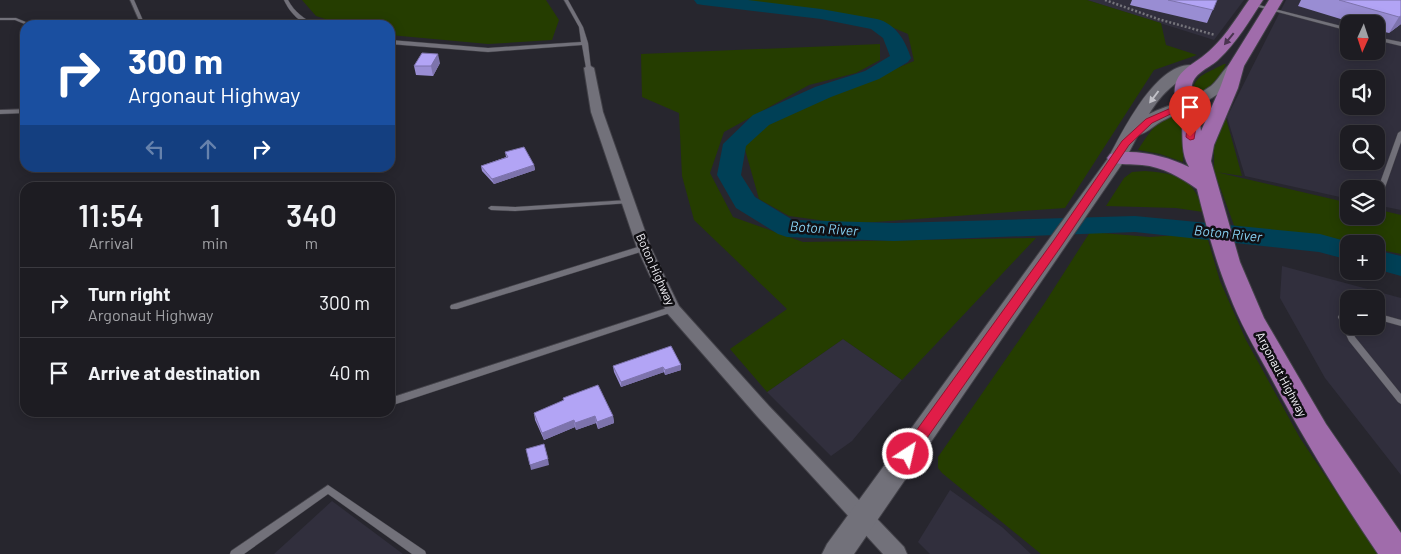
<!DOCTYPE html>
<meta charset="utf-8">
<style>
:root{--surface:#1d1c22;--page:#2a292f;--text:#f1f3f6;--muted:#a0a1a5;--line:#3b3a40}
body{margin:0;font-family:Barlow,sans-serif;background:var(--page);color:var(--text);height:100vh;display:flex;flex-direction:column;font-size:19px;white-space:nowrap}
*{box-sizing:border-box;margin:0}
p{font-size:16px;color:var(--muted)}
.icon{flex:none;width:28px;height:28px;fill:none;stroke:currentColor;stroke-width:2;stroke-linecap:round;stroke-linejoin:round}
.map{position:relative;flex:1;overflow:hidden}
.side{position:absolute;left:20px;top:182px;width:375px;height:235px;display:flex;flex-direction:column;background:var(--surface);border-radius:15px;box-shadow:0 2px 12px #0003,0 0 0 1px var(--line)}
.side>*{flex:none}
.top-card{position:absolute;left:20px;top:20px;width:375px;height:152px;border-radius:15px;box-shadow:0 2px 12px #0003,0 0 0 1px var(--line);background:#1a4fa0;color:#fff;overflow:hidden}
.needle{width:32px;rotate:183deg}
.fabs{position:absolute;left:1340px;top:15px;display:grid;gap:10px}
.fabs a{display:grid;place-items:center;width:45px;height:45px;border-radius:10px;background:var(--surface);box-shadow:0 2px 12px #0003,0 0 0 1px var(--line);font-size:25px}
.pin{position:absolute;display:grid;place-items:center;width:42px;height:42px;color:#fff;margin:-51px -21px;border-radius:50% 50% 50% 0;rotate:-45deg;box-shadow:0 0 5px #0007}
.pin .icon{rotate:45deg}
.me{position:absolute;width:55px;margin:-28px;rotate:35deg;stroke-linejoin:round;filter:drop-shadow(0 0 4px #0008)}
.turn{display:flex;align-items:center;gap:18px;height:105px;padding:0 25px;font-size:22px}
.turn .icon{width:65px;height:65px;stroke-width:2.5}
.turn b{display:block;font-size:35px;line-height:42px}
.lanes{display:flex;align-items:center;height:48px;padding:0 25px;background:#0003;justify-content:center;gap:25px;direction:ltr}
.lanes .off{opacity:.35}
.eta{display:flex;justify-content:space-evenly;align-items:center;height:85px;text-align:center}
.eta b{font-size:30px;font-weight:600;line-height:35px}
ul{padding:0;list-style:none}
li{display:flex;align-items:center;gap:15px;height:70px;padding:0 25px;border-top:1px solid var(--line)}
li div{flex:1}
li b{display:block;font-size:19px}
li em{font-style:normal}
.map>svg:first-child{display:block}
</style>
<div class="map">
<svg width="1401" height="554" viewBox="0 0 1401 554">
<rect width="100%" height="100%" fill="#27262e"/>
<!-- built -->
<path fill="#312f3d" fill-rule="evenodd" d="M1087,0H1244L1214,40Z
M1286,0H1401V210L1376,205V189H1349V199L1245,176L1227,117ZM1349,24H1376V51H1349ZM1349,79H1376V106H1349ZM1349,134H1376V161H1349Z
M1282,266L1401,298V475L1325,378L1280,298ZM1349,299H1376V326H1349Z
M843,339L902,380L852,441L831,456L767,392Z
M950,490L1002,527L1031,554H930L918,542Z
M332,501L403,554H274Z"/>
<!-- green -->
<path fill="#253d00" d="M302,0H546L559,20L552,40L488,44L390,35V25H344L316,16Z
M733,0H1087L1161,23L1166,45L1197,55L1154,70L1065,208L848,224L789,216L759,199L744,146L769,123L829,96L914,61L908,34L870,18L797,7Z
M880,44V60L856,73L809,85L724,132L710,173L733,217L803,242L1036,238L902,380L843,339L767,392L730,349L787,309L694,220L682,176L679,113L642,97L641,54Z
M1224,64H1226L1217,83L1194,98C1189,76 1208,73 1224,64Z
M1184,111L1183,162L1160,154L1138,150C1154,125 1157,121 1184,111Z
M1226,118L1242,176L1216,172L1349,203V216H1376V209L1401,215V254L1376,249V244H1354L1335,240L1235,228L1214,171V146Z
M1145,171C1176,173 1196,179 1203,212L1176,208L1106,206L1124,178L1132,172Z
M1090,232L1150,237L1206,233L1220,281L1246,340L1300,438L1378,554H1041L942,473L938,468V457L1044,304Z"/>
<g fill="none" stroke-linecap="round" stroke-linejoin="round">
<!-- river -->
<path fill="#004056" fill-rule="evenodd" d="M694,0H748L821,9L877,19C896,24 905,40 911,58L908,62L879,79L831,97L769,125L746,146L741,175L755,197L793,220L894,223L1135,216L1320,234L1356,244H1349V260L1319,252L1135,232L894,241L787,237L778,234L736,208L717,175L723,144L753,115L815,87L865,71L890,56L883,38L871,29L821,19L703,5L697,4Z
M1376,250L1401,256V276L1376,269Z"/>
<defs>
<path id="service" d="M130,0H134L145,25H141Z
M284,0H288C295,13 304,18 315,25C301,25 290,13 284,0Z
M564,0H568L583,27L588,43L591,69L586,68L582,45L488,52L390,44V40L488,48L581,42L579,27Z
M1251,3L1349,28V31L1251,5Z
M0,18H16L33,25H27L15,20H0Z
M1376,37L1401,42V46L1376,40Z
M25,109V113L0,114V110Z
M1401,131V142L1381,199L1380,200L1376,201V194L1398,133Z
M628,200L631,202L630,203L515,211L491,210L488,208L491,206L515,207Z
M641,246H647L648,248L647,250L457,309H451L450,307L451,305Z
M673,306L676,307L677,309L676,311L390,406V398Z
M1346,307L1349,308V314L1346,317L1349,326H1350L1355,337L1401,394V404L1398,402L1349,341L1338,317L1343,308Z
M1376,313L1401,320V326L1376,319Z
M328,485L425,551L426,554H412L328,494L244,554H230L231,551Z"/>
<path id="minor" d="M589,65L594,68L603,112L651,248L679,306L769,406L904,547L907,554H883L757,416L667,313L637,248L591,112L584,68Z"/>
<path id="secondary" d="M1236,61L1241,63L1244,66C1217,104 1202,101 1164,120C1155,124 1148,133 1138,135L1126,158L854,554H822L827,544L1109,157C1123,131 1159,56 1197,66L1200,69C1195,75 1185,76 1179,81C1166,90 1157,101 1149,114C1169,104 1192,100 1211,86C1220,79 1225,64 1236,61Z"/>
<path id="primary" d="M1249,0H1263C1250,20 1237,42 1219,59C1210,68 1195,72 1192,85C1189,100 1200,116 1201,131L1220,88L1228,66L1269,0H1283L1244,66L1238,88L1214,145L1211,161L1240,262L1264,318L1326,424L1401,533V554H1378C1338,495 1301,435 1268,372C1254,347 1239,321 1229,294C1215,260 1206,225 1197,189C1180,177 1163,167 1142,165C1131,164 1121,165 1110,162L1107,158L1110,154C1135,148 1167,156 1189,167C1181,154 1183,140 1182,125C1180,113 1173,100 1175,87C1177,72 1191,65 1202,57C1222,42 1235,20 1249,0Z"/>
</defs>
<!-- service casing -->
<use href="#service" stroke="#424148" stroke-width="1"/>
<!-- minor casing -->
<use href="#minor" stroke="#424148" stroke-width="2"/>
<!-- secondary casing -->
<use href="#secondary" stroke="#424148" stroke-width="2"/>
<!-- primary casing -->
<use href="#primary" stroke="#424148" stroke-width="2"/>
<!-- path -->
<path stroke="#76757c" stroke-width="2.5" stroke-dasharray="2 2" stroke-linecap="butt" d="M1105,0L1158,19L1215,35"/>
<!-- service -->
<use href="#service" fill="#72717a" fill-rule="evenodd"/>
<!-- minor -->
<use href="#minor" fill="#72717a" fill-rule="evenodd"/>
<!-- secondary -->
<use href="#secondary" fill="#72717a" fill-rule="evenodd"/>
<!-- primary -->
<use href="#primary" fill="#a06cab" fill-rule="evenodd"/>
</g>
<!-- wall -->
<path fill="#998dd3" d="M1132,0H1217L1207,23L1130,5Z
M1301,0H1401V24L1389,33L1376,30V24H1357L1298,6Z
M440,63L433,76L416,75L414,66Z
M505,152L534,165L535,170L494,184L482,171L481,166L506,157Z
M681,365V370L665,375L664,372L621,387L614,372L613,366Z
M563,398L613,416L614,423L598,429L596,423L576,430L575,427L544,440L535,420L534,413L564,401Z"/>
<!-- shaded-wall -->
<path fill="#7d73ac" d="M1401,16V24L1389,33L1399,17Z
M438,54L440,63L433,76L431,66Z
M534,165L535,170L494,184L492,179Z
M681,365V370L665,375V370Z
M663,367L664,372L621,387V382Z
M595,416L596,423L576,430L575,423Z
M613,416L614,423L598,429L597,422Z
M574,420L575,427L544,440L542,433Z
M548,459L549,465L531,470L530,465Z"/>
<!-- building -->
<path fill="#b2a4f5" stroke="#7d73ac" d="M1168,0H1217L1213,10Z
M1339,0H1401V16L1399,17Z
M422,53L438,54L431,66H414Z
M524,147L534,165L492,179L481,166L508,157L505,152Z
M671,346L681,365L665,370L663,367L621,382L613,366Z
M598,385L613,416L597,422L595,416L575,423L574,420L542,433L534,413L564,400L563,398Z
M544,444L548,459L530,465L526,449Z"/>
<!-- one-way arrows -->
<defs><path id="oneway-solid" d="M-6-.8H1V-3.2L6.5 0L1 3.2V.8H-6Z" transform="scale(1.25)"/></defs>
<use fill="#4a3450" href="#oneway-solid" transform="translate(1229 39) rotate(129)"/>
<use fill="#c1c0c7" href="#oneway-solid" transform="translate(1154 97) rotate(127)"/>
<!-- route -->
<path fill="#e11d48" stroke="#92132f" d="M1187,101L1191,103L1196,127L1194,139L1190,140L1186,137L1187,127L1183,108L1152,123L1129,145L1062,245L913,458L908,460L903,458L901,454L903,449L1054,240L1122,141L1146,119Z"/>
<g text-anchor="middle" dominant-baseline="central" stroke-width="5" stroke-linejoin="round" paint-order="stroke">
<!-- street labels -->
<g font-size="12" fill="#f5f4fa" stroke="#100f13">
<text transform="translate(656 269) rotate(66)">Boton Highway</text>
<text transform="translate(1282 374) rotate(62)">Argonaut Highway</text>
</g>
<!-- water labels -->
<g font-size="14" font-style="italic" fill="#86d0f1" stroke="#100f13">
<text transform="translate(824 228) rotate(4)">Boton River</text>
<text transform="translate(1228 233) rotate(6)">Boton River</text>
</g>
</g>
</svg>
<div class="fabs">
<a><svg class="needle" viewBox="-14 -14 28 28"><path d="M0-13l5 13h-10z" fill="#e53935"/><path d="M0 13l5-13h-10z" fill="#a0a1a5"/></svg></a>
<a><svg class="icon" aria-label="sound" viewBox="0 0 24 24"><path d="M4 9h4l5-4v14l-5-4H4zM17 9q2 3 0 6"/></svg></a>
<a><svg class="icon" aria-label="search" viewBox="0 0 24 24"><circle cx="10" cy="10" r="6"/><path d="M15 15l6 6"/></svg></a>
<a><svg class="icon" aria-label="layers" viewBox="0 0 24 24"><path d="M12 4l9 5-9 5-9-5zM3 14l9 5 9-5"/></svg></a>
<a>+</a>
<a>−</a>
</div>
<div class="pin" style="left:1190px;top:137px;background:#d93025"><svg class="icon" aria-label="arrive" viewBox="0 0 24 24"><path d="M6 21V4h12l-3 4 3 4H6"/></svg></div>
<svg class="me" style="left:908px;top:454px" viewBox="-20 -20 40 40"><circle r="17" fill="#e11d48" stroke="#fff" stroke-width="3"/><path d="M0-11L8 9 0 5-8 9z" fill="#fff"/></svg>
<div class="top-card">
<div class="turn"><svg class="icon" aria-label="right" viewBox="0 0 24 24"><path d="M7 20v-9h11M14 6l5 5-5 5"/></svg><div><b>300 m</b>Argonaut Highway</div></div>
<div class="lanes"><svg class="icon off" aria-label="left" viewBox="0 0 24 24"><path d="M17 20v-9H6M10 6l-5 5 5 5"/></svg><svg class="icon off" aria-label="ahead" viewBox="0 0 24 24"><path d="M12 20V5M6 11l6-6 6 6"/></svg><svg class="icon" aria-label="right" viewBox="0 0 24 24"><path d="M7 20v-9h11M14 6l5 5-5 5"/></svg></div>
</div>
<section class="side">
<div class="eta">
<div><b>11:54</b><p>Arrival</p></div>
<div><b>1</b><p>min</p></div>
<div><b>340</b><p>m</p></div>
</div>
<ul>
<li><svg class="icon" aria-label="right" viewBox="0 0 24 24"><path d="M7 20v-9h11M14 6l5 5-5 5"/></svg><div><b>Turn right</b><p>Argonaut Highway</p></div><em>300 m</em></li>
<li><svg class="icon" aria-label="arrive" viewBox="0 0 24 24"><path d="M6 21V4h12l-3 4 3 4H6"/></svg><div><b>Arrive at destination</b></div><em>40 m</em></li>
</ul>
</section>
</div>
